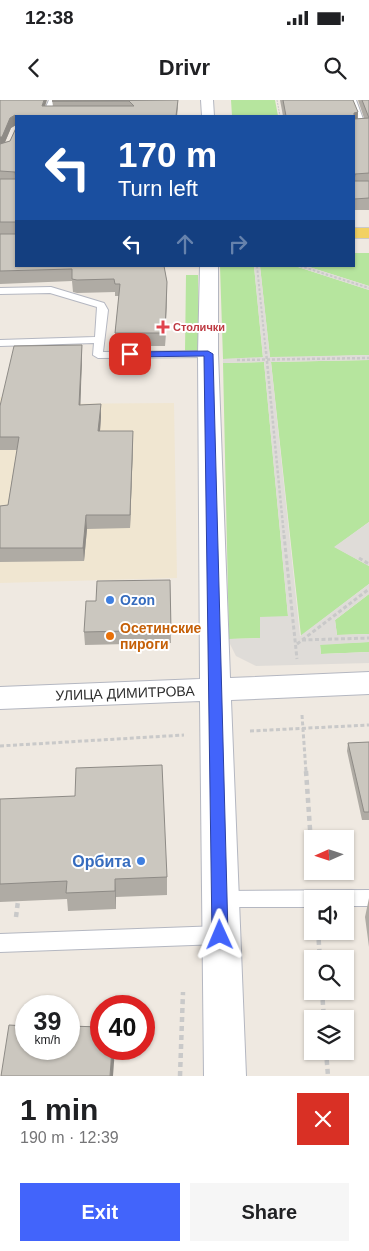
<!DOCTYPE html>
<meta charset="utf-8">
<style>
:root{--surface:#fff;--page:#f6f6f6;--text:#202124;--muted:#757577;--accent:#4264fb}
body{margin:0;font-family:Helvetica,sans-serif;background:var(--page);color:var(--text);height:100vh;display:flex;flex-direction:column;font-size:19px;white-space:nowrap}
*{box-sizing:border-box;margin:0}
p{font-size:16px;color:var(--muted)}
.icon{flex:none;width:28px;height:28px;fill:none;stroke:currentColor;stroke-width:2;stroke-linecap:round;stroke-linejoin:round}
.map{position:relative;height:976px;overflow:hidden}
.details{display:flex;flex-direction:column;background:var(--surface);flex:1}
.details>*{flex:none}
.hud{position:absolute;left:15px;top:15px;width:340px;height:152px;border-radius:0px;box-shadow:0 1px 4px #0004;background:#1a4fa0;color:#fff;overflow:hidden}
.needle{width:32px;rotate:267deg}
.tools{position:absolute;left:304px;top:730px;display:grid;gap:10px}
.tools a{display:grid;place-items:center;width:50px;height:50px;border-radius:0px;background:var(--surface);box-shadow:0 1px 4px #0004;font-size:25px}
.speed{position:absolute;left:15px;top:895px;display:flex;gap:10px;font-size:25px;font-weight:700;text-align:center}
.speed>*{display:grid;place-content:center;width:65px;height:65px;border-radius:50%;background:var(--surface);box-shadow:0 1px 4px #0004;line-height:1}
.speed small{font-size:12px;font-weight:400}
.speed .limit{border:8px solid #d22;background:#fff;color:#111}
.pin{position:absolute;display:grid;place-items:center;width:42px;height:42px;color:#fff;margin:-21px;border-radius:10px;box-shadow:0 2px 8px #0006}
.me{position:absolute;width:55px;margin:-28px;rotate:359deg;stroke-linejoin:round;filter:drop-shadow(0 0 4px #0008)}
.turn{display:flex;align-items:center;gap:18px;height:105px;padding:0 20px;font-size:22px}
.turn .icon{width:65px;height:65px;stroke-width:2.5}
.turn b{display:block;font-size:35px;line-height:42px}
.lanes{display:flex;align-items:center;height:48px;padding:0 20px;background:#0003;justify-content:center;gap:25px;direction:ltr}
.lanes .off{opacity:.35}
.round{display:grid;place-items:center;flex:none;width:52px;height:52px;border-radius:0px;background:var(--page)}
.overview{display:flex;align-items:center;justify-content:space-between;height:85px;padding:0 20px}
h1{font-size:30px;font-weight:700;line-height:38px}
.primary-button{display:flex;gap:10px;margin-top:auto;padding:10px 20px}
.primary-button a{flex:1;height:58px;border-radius:0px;background:var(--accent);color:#fff;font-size:20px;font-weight:700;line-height:58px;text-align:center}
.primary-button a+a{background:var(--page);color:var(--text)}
.status{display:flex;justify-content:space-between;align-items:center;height:35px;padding:0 25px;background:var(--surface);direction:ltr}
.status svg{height:14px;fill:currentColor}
header{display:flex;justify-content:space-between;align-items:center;height:65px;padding:0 20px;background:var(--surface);font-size:22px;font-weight:700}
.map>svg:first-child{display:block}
</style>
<div class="status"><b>12:38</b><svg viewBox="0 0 49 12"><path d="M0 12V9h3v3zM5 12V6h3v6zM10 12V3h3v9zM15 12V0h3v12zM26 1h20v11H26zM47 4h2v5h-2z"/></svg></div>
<header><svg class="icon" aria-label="back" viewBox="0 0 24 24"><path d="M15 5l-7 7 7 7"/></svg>Drivr<svg class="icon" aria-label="search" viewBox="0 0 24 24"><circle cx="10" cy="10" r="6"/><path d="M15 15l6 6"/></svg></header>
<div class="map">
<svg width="369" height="976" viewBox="0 0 369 976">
<rect width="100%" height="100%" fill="#efe9e1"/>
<!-- education -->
<path fill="#f0e6d1" d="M0,297L29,304L174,303L177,478L0,483Z"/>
<!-- green -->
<path fill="#b6e59e" d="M231,0H275L278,16H232Z
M354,153H369V186L306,166H354Z
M220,166H254L263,258L223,259Z
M260,166H295L369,190V255L270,258Z
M186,175H198L199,251H185Z
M369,260V422L335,447L369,466V484L301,536L271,262Z
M264,262L288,516L260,538L229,539L223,263Z
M369,494V534L337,535L335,520Z
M369,542V552L321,554L320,544Z"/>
<!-- plaza -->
<path fill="#dfdcd8" d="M254,166H260L270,257L369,255V260L271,262L300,536L369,484V494L335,520L337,535L369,534V542L320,545L321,554L369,552V563L256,566L236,556L230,544L229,539L260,538V517L288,516L264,262L223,263V259L263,257Z
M295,166H306L369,186V190Z
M369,422V466L334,447Z"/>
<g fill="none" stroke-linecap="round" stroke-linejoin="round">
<defs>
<path id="lane" d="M49,0H55L50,12L58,13V15L43,14Z
M350,0H356L366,27L354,28V24H360Z
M51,187L104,203L108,210L103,252L208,251L213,254L208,257L98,258L93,255L94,243L0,246V240L95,237L97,207L50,193L0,194V188Z
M369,790V806H345V799H312V807H220L213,805L211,799L213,793L220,791Z
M220,826L227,829L230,835L227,841L220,844L0,852V834Z"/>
<path id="secondary" d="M201,0H213L214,16H202Z
M200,166H218V254L230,578L369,572V594L231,600L246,976H204L200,601L0,609V587L200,579L198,254Z"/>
<path id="primary" d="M354,128H369V138H354Z"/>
</defs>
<!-- lane casing -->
<use href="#lane" stroke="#b4b7c1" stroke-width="2"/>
<!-- secondary casing -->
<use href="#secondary" stroke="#b4b7c1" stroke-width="2"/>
<!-- primary casing -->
<use href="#primary" stroke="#c9c9c9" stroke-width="2"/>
<!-- path-far4 -->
<path stroke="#c9c9c9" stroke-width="1" stroke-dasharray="2 1" stroke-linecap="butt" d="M277,0L280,16"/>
<!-- path-far3 -->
<path stroke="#c9c9c9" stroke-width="2" stroke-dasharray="2.5 2" stroke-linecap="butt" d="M257,166L266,253
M300,166L369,188"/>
<!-- path-far2 -->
<path stroke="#c9c9c9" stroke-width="2.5" stroke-dasharray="3 2" stroke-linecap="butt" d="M266,251L284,436
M237,260L369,258"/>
<!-- path-far1 -->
<path stroke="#c9c9c9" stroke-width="3" stroke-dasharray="4 2.5" stroke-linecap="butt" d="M284,435L297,559
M359,458L369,464
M302,540L369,538
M297,544L369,489
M302,615L306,672
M250,631L369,625
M0,646L184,635"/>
<!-- path -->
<path stroke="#c9c9c9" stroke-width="4.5" stroke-dasharray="5 4" stroke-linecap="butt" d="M306,671L312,758
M16,817L18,801
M318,831L320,859
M322,891L324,919
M326,951L328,976
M180,976L183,892"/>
<!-- lane -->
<use href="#lane" fill="#fff" fill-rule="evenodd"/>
<!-- secondary -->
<use href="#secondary" fill="#fff" fill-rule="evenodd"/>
<!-- primary -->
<use href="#primary" fill="#f2d163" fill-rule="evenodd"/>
</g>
<!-- wall -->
<path fill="#afaba4" d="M0,0L45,6H53L52,0H178L177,16H16V25L11,28L5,42L10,41L16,28V166H164L167,182L165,246H116L115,233L119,196H115V192L77,193L73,192L72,181L0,184V134H16H0Z
M280,0H353L358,12V19L364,18L358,0H369V110H354V16H283Z
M82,245V257L80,305L101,304V317L100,331H133V343L130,428L87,429L84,461L0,462V406L8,405L17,350H0V306Z
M170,480L171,543L85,545L84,532L96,501Z
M369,642V720H362L347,651L348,643Z
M0,699L167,777V795L116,797V809L68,811L67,799L0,802Z
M369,798V847L365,817Z"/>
<!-- shaded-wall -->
<path fill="#8e8b86" d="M44,0H47L42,16V6Z
M178,0L177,16H176Z
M358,12L357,22L354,23V13Z
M15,15L16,25L11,28L3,47L0,48V37L10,18Z
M167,182V195L165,246V233Z
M82,245V257L80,317L79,305Z
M101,304V317L99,344L98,331Z
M133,331V343L130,428V415Z
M86,415L87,429L84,461L83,448Z
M115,779L116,797V809L115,791Z
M112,949H115L113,976H110Z"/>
<!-- building -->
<path fill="#cbc7bf" stroke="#8e8b86" d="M0,0H44L42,6H134L129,1H52L178,0L176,16H16V23L15,15L10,18L2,37H0Z
M283,0H353L358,12L354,13V16H286Z
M362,0H369V73L355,74L354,81H369V98L354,99V19L369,18Z
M16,28V166H164L167,182L165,233H115L120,184H115L114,179L77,180L72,179V169L0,171V134H16V122H0V79H16L15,72L0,71V44L10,41Z
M82,245L79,305L101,304L98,331H133L130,415H86L83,448H0V406L8,405L19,337H0V306L14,246Z
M170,480L171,530L84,532L86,501H96L97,481Z
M369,642V712H364L348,643Z
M162,665L167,777L115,779V791L66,793L67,781L0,784V699L75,696L76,668Z
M9,925L26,926V949H69V926L101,927V949H112L110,976H1Z"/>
<!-- route -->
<path fill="#4264fb" stroke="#2b41a3" d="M208,251L213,254L228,835L225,840L220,842L214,840L212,835L204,256L130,257L126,254L130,252Z"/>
<!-- markers -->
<path fill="#e0444e" stroke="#fff" stroke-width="2" d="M160.5 219.5h5v5h5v5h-5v5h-5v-5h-5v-5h5z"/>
<g fill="#3f7fe0" stroke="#fff" stroke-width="2">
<circle cx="110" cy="500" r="5"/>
<circle cx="141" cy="761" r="5"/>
</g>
<circle fill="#e8710a" stroke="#fff" stroke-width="2" cx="110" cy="536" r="5"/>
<g text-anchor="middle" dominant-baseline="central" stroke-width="4" stroke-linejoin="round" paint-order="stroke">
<!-- far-health labels -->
<g font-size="11" font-weight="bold" fill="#be3a42" stroke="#fff" text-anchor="start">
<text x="173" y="227">Столички</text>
</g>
<!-- shop labels -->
<g font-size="14" font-weight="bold" fill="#366cbe" stroke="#fff" text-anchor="start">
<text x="120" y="500">Ozon</text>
</g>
<!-- food labels -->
<g font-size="14" font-weight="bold" fill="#c56008" stroke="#fff" text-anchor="start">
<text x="120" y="528">Осетинские<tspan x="120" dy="16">пироги</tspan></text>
</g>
<!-- street labels -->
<g font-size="14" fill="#2e2e2e" stroke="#fff">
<text transform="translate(125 593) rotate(-2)">УЛИЦА ДИМИТРОВА</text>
</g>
<!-- near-shop labels -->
<g font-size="16" font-weight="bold" fill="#366cbe" stroke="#fff" text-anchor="end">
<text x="131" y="761">Орбита</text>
</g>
</g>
</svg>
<div class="tools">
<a><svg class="needle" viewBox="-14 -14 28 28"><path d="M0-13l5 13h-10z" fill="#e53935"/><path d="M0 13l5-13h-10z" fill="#757577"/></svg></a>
<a><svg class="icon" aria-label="sound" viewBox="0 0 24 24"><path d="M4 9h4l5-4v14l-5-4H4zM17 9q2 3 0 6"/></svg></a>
<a><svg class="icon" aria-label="search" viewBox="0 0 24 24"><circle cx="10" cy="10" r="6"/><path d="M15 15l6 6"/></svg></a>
<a><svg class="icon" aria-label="layers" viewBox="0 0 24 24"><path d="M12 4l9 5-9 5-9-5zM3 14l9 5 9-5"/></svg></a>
</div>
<div class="speed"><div>39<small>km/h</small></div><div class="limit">40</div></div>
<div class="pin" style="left:130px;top:254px;background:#d93025"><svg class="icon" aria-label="arrive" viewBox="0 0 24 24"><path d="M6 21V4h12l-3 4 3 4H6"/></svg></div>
<svg class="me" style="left:220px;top:835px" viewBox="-20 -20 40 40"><path d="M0-17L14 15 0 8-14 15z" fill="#4264fb" stroke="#fff" stroke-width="4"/></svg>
<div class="hud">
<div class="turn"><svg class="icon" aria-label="left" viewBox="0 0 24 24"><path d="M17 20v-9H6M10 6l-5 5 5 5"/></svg><div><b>170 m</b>Turn left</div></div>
<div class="lanes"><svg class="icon" aria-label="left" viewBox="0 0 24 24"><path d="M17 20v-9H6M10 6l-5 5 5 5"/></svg><svg class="icon off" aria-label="ahead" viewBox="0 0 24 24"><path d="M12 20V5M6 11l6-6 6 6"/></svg><svg class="icon off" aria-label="right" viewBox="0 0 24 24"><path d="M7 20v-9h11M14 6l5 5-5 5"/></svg></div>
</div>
</div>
<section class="details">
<div class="overview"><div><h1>1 min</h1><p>190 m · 12:39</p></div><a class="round" style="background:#d93025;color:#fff"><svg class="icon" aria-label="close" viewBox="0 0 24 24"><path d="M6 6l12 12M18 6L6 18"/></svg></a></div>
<div class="primary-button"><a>Exit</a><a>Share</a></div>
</section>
